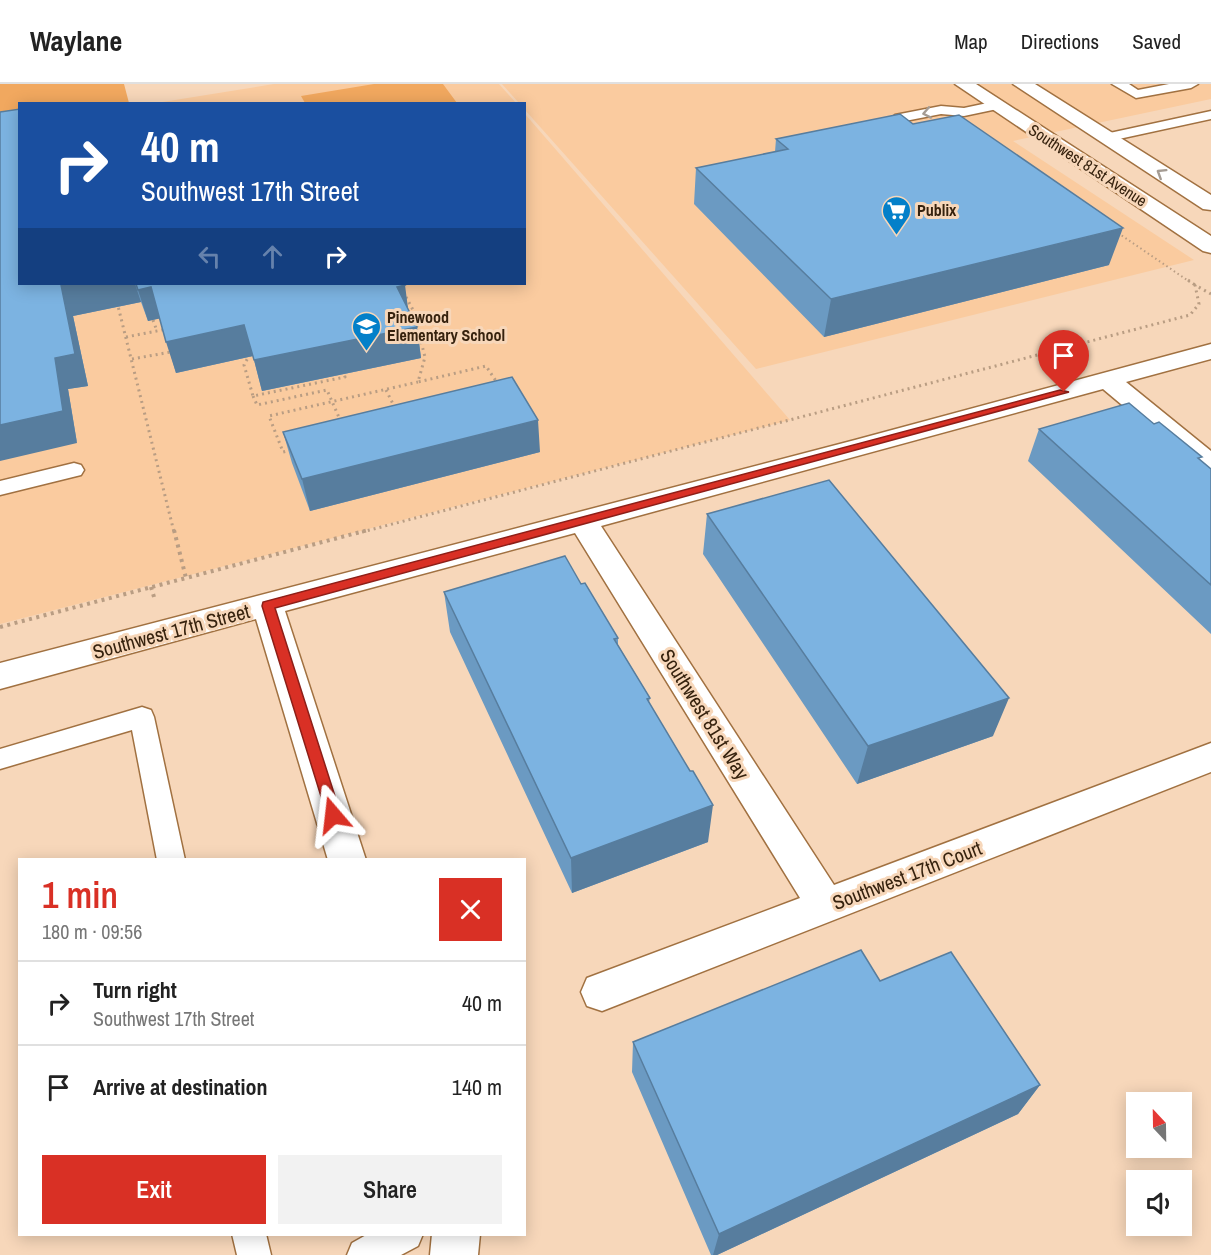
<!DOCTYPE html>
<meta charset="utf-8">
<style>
:root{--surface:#fff;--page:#f2f2f2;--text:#222;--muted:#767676;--line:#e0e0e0;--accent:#d93025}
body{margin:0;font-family:"Archivo Narrow",sans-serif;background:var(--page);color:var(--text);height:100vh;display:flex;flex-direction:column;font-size:22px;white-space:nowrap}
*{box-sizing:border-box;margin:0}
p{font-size:20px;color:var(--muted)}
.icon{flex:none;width:33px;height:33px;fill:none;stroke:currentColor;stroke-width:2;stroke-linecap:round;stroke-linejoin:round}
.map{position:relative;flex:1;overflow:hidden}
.sheet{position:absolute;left:18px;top:774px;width:508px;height:378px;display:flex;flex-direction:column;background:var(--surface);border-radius:0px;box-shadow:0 3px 15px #0003}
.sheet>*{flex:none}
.hud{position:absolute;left:18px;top:18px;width:508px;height:183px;border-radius:0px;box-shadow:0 3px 15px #0003;background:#1a4fa0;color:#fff;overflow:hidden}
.needle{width:39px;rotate:338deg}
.fabs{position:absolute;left:1126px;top:1008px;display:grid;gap:12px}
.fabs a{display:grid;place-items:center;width:66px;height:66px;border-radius:0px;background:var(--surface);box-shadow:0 3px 15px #0003;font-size:30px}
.pin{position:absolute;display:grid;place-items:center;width:51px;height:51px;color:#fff;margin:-62px -26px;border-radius:50% 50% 50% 0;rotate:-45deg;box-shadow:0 0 6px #0007}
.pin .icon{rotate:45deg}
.me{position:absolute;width:66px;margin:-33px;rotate:343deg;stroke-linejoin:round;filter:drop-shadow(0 0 4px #0008)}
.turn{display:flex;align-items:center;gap:21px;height:126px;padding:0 24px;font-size:27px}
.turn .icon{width:78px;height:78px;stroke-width:2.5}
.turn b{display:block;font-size:42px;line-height:51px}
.lanes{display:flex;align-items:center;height:57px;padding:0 24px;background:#0003;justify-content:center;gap:30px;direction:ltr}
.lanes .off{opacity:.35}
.round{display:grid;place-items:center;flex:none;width:63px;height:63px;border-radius:0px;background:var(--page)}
.summary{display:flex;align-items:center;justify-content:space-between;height:102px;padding:0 24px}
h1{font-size:36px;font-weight:600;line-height:45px;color:var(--accent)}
.action{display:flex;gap:12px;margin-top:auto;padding:12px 24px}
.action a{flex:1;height:69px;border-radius:0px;background:var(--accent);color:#fff;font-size:24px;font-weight:600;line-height:69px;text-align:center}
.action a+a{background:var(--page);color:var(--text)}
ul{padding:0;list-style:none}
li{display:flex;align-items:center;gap:18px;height:84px;padding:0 24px;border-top:2px solid var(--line)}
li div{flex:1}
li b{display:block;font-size:22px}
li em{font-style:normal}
header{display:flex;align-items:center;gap:36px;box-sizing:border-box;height:84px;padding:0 30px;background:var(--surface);border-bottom:2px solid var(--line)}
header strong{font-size:28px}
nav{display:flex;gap:33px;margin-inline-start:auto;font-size:21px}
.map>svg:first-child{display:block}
</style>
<header>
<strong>Waylane</strong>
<nav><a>Map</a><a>Directions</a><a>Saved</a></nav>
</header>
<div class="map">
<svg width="1211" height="1171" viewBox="0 0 1211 1171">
<rect width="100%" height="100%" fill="#f7d7ba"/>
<!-- built -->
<path fill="#facb9f" d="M274,0H499L516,19L150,20Z
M502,0H1211V15L1013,57L1194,176L756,285L525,26V20L519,19Z
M525,30L790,336L0,540V43L20,200H525Z"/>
<!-- green -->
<path fill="#f1a85f" d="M0,0H124L129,19L20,20L19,40L0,43Z
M374,0H443L457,19H305L301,12Z"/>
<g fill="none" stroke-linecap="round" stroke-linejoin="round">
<defs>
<path id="lane" d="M1112,0H1129L1138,6L1169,0H1198L1191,4L1136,14Z
M997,17L1002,18V24L964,32L941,30L905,37L901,45L885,55L878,51L895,31L941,22L964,24Z
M1211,27V35L1105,58L1098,54L1105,50Z
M74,379L81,381L84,386L81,391L0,411V397Z
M142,623L151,626L154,633L185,776H157L132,646L0,685V665Z
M232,1150H266L271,1171H237Z
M368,1150H423L418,1162L401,1171H347L352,1159Z"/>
<path id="street" d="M1211,260V275L1126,298L1211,367V390L1201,387L1103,305L601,442L834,801L1211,659V688L602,927L587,922L581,908L587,894L800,814L575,449L285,527L366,776H328L256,535L0,605V579L855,356Z
M432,1150H480L478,1171H430Z"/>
<path id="secondary" d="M955,0H976L1211,152V169L1203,167Z
M1013,0H1035L1211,111V126L1203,125Z"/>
</defs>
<!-- lane casing -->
<use href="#lane" stroke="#a17141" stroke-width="3"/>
<!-- street casing -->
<use href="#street" stroke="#a17141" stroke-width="3"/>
<!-- secondary casing -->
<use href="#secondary" stroke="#a17141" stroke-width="3"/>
<!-- path-far2 -->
<path stroke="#b99d83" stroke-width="2" stroke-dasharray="1.5 3" stroke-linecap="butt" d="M1118,149L1190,198"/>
<!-- path-far1 -->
<path stroke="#b99d83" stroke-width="3" stroke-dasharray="2 4" stroke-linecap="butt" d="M1188,196L1195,201
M406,213L413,226L425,273L418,298L486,282L498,300
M117,218L174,448
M153,236L157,247
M126,253L167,245
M250,270L244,281L253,312L345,293L344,290
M132,275L171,268
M386,306L395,324
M253,312L257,321L327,306L341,338
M291,366L283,368L269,332L418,298
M362,448L1190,231L1199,220L1195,201L1211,210"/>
<!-- path -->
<path stroke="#b99d83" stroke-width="4" stroke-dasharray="3 4.5" stroke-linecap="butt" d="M174,446L186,494L368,446
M151,503L154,513
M0,543L186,494"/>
<!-- lane -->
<use href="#lane" fill="#fff" fill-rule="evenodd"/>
<!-- street -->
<use href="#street" fill="#fff" fill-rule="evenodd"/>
<!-- secondary -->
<use href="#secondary" fill="#fff" fill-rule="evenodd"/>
</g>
<!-- wall -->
<path fill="#6b9ac2" d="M776,55L1109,181L824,253L694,120L696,84L775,68Z
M20,200H404L408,226L417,243L421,274L262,307L253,272L176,289L160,234L148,237L141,218L73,232L88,302L68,305L77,359Z
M1154,340L1211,385V550L1028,377L1039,345Z
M283,348L540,368L310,427L292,379Z
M707,430L993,652L857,700L703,470Z
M581,500L618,554V561L650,614L649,618L708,758L572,809L450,548L444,508Z
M880,897L1040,1001L1018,1030L717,1171H711L632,988L633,958Z"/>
<!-- shaded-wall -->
<path fill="#577d9e" d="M1123,144L1109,181L824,253L831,215Z
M70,200H135L141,218L73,232L88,302L68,305L77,359L0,377V341L55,274L61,201Z
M405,201L409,232L397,203Z
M151,203L162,234L148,237L138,206Z
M244,241L253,272L176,289L166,258Z
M417,243L421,274L262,307L254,276Z
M538,336L540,368L310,427L302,395Z
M1009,614L993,652L857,700L868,662Z
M713,721L708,758L572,809L571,774Z
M1040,1001L1018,1030L717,1171H713L719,1150Z"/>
<!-- building -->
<path fill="#7cb3e1" stroke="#577d9e" stroke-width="1.5" d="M20,25V200H70L61,201L75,270L55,274L63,327L0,341V28Z
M900,30L913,40L959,31L1123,144L831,215L696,84L788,65L776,55Z
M136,200H404L405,201L397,203L417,243L254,276L244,241L166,258L151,203L138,206Z
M512,293L538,336L302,395L283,348Z
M1129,319L1154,340L1159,338L1202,373L1198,374L1211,385V501L1039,345Z
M829,396L1009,614L868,662L707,430Z
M565,472L581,500L585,499L618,554L614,555L650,614L647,615L690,687H693L713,721L571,774L444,508Z
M861,866L880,897L951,868L1040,1001L719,1150L633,958Z"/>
<!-- one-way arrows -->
<defs><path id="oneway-chevron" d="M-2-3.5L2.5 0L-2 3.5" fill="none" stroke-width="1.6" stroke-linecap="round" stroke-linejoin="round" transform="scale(1.5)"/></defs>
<g stroke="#a59c93">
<use href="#oneway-chevron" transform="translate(927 29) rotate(169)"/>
<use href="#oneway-chevron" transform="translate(1161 89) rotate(-148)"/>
</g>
<!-- route -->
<path fill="#d93025" stroke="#8d1f18" stroke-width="1.5" d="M1060,306L1069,308L275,524L341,731L333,737L328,735L262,522L263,518Z"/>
<!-- icons -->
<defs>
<symbol id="supermarket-pin" viewBox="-11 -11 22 30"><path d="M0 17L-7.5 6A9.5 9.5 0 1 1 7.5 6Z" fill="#0480c9" stroke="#f7d7ba"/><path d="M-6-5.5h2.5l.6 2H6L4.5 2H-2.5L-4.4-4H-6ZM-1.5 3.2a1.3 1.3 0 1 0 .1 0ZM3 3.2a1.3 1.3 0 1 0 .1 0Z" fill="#fff"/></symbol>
<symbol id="school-pin" viewBox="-11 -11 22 30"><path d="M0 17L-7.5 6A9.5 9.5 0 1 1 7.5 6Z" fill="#0480c9" stroke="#f7d7ba"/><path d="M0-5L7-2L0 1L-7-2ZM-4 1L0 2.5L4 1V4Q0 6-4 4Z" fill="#fff"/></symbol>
</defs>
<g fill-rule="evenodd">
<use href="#supermarket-pin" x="880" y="110" width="33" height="45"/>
<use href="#school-pin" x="350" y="226" width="33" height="45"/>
</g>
<g text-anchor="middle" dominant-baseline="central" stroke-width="6" stroke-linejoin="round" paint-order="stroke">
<!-- far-street labels -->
<g font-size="16" fill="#36220e" stroke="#f7d7ba">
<text transform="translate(1088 81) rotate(33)">Southwest 81st Avenue</text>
</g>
<!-- far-poi labels -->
<g font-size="16" font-weight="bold" fill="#36220e" stroke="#f7d7ba" text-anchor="start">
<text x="917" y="126">Publix</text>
<text x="387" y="233">Pinewood<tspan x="387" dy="18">Elementary School</tspan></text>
</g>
<!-- street labels -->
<g font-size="20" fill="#36220e" stroke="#f7d7ba">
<text transform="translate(171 547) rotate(-15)">Southwest 17th Street</text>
<text transform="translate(705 630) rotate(58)">Southwest 81st Way</text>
<text transform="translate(907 791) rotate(-21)">Southwest 17th Court</text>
</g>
</g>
</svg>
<div class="fabs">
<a><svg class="needle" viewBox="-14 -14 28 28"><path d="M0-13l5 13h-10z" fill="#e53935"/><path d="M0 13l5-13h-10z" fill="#767676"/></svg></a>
<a><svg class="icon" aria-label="sound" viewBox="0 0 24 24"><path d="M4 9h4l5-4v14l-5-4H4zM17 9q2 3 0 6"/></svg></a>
</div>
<div class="pin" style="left:1064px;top:308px;background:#d93025"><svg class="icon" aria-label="arrive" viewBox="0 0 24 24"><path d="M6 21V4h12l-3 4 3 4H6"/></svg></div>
<svg class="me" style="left:333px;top:731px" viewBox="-20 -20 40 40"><path d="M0-17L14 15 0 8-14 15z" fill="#d93025" stroke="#fff" stroke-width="4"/></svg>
<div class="hud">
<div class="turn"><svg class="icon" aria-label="right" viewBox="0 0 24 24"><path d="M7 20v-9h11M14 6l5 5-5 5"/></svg><div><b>40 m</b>Southwest 17th Street</div></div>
<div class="lanes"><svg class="icon off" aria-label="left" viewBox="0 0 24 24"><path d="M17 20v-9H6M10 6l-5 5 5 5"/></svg><svg class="icon off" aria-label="ahead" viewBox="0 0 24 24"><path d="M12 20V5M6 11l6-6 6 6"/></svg><svg class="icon" aria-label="right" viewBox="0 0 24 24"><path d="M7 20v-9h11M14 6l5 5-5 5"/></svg></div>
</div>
<section class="sheet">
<div class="summary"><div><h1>1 min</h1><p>180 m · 09:56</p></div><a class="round" style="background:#d93025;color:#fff"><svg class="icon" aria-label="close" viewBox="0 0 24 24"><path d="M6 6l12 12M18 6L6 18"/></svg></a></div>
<ul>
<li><svg class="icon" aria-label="right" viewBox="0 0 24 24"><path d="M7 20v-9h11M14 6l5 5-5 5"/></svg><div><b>Turn right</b><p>Southwest 17th Street</p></div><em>40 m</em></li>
<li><svg class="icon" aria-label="arrive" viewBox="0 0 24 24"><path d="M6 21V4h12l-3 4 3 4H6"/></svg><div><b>Arrive at destination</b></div><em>140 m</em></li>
</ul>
<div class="action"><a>Exit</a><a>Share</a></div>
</section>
</div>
